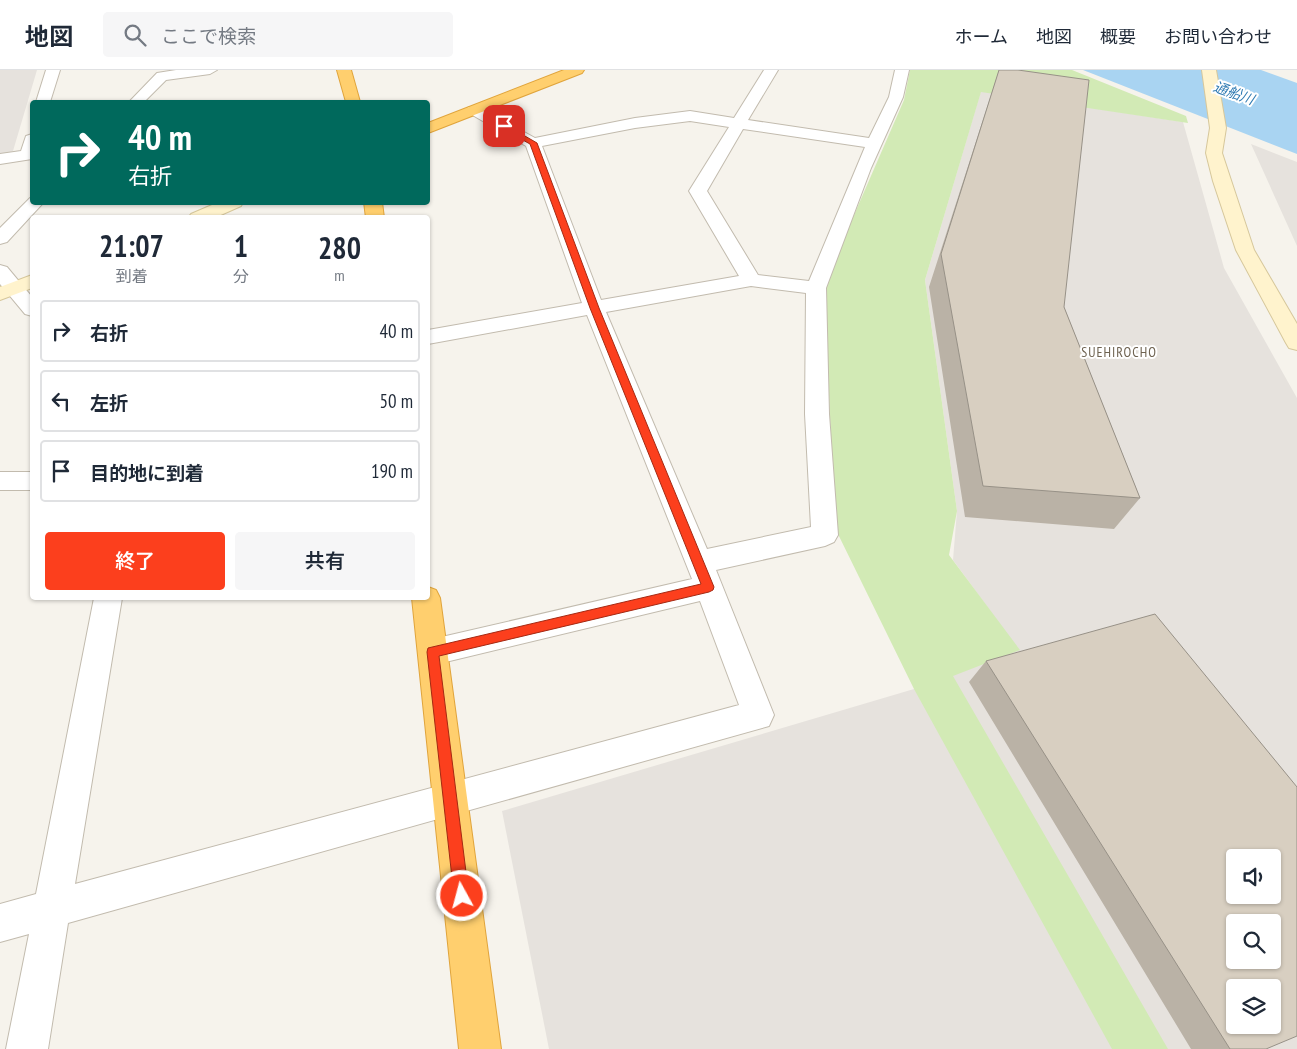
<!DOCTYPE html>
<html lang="ja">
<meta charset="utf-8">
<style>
:root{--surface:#fff;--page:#f6f6f7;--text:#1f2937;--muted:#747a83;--line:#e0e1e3;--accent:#fc3f1d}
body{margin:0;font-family:"PT Sans Narrow","Noto Sans JP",sans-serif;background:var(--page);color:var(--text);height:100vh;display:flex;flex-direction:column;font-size:19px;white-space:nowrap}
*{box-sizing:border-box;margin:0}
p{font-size:16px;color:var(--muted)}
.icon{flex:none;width:28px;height:28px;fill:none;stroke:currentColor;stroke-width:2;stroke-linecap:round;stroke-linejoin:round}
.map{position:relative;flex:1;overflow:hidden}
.panel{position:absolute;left:30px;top:145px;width:400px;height:385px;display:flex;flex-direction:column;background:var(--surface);border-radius:5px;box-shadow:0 1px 4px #0004}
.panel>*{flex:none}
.guide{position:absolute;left:30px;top:30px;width:400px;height:105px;border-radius:5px;box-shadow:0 1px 4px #0004;background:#00695c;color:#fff;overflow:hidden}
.tools{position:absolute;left:1226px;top:779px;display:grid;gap:10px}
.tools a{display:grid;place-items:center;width:55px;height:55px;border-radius:5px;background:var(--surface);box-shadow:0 1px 4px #0004;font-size:25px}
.pin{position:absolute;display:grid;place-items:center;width:42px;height:42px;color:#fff;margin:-21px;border-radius:10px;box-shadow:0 2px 8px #0006}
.me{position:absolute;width:55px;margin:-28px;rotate:353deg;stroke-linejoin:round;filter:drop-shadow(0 0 4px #0008)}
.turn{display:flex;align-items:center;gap:18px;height:105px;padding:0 15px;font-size:22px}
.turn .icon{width:65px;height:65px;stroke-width:2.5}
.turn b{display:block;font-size:35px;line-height:42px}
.eta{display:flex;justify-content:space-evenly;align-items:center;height:85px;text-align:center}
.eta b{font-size:30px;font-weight:600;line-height:35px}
.cta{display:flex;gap:10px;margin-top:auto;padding:10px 15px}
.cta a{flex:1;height:58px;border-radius:5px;background:var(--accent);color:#fff;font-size:20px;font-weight:600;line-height:58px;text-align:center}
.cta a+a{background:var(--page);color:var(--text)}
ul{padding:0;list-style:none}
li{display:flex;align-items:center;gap:15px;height:62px;margin:0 10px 8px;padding:0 5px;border:2px solid var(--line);border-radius:5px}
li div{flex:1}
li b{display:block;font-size:19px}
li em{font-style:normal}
header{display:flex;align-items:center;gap:30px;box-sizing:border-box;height:70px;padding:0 25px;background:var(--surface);border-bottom:1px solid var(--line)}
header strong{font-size:24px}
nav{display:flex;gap:28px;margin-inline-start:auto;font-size:18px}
.search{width:350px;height:45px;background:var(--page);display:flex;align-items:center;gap:12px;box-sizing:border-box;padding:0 18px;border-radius:5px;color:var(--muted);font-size:19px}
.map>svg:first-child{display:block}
</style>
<header>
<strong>地図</strong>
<div class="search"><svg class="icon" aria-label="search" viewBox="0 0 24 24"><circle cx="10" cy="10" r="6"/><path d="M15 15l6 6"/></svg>ここで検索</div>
<nav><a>ホーム</a><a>地図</a><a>概要</a><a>お問い合わせ</a></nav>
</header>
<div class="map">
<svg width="1297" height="979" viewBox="0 0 1297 979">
<rect width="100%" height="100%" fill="#f6f3ec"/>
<!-- industrial -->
<path fill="#e6e2dd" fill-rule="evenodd" d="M0,0H37L13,81L0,85Z
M981,21L1183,52L1224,198L1297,328V979H549L502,741L914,619L1019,580L953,490L957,441L925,210ZM1235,788H1272V825H1235ZM1235,852H1272V890H1235ZM1235,918H1272V955H1235Z
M1251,74L1297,92V176Z"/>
<!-- green -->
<path fill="#d2eab5" d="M910,0H1072L1186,46L1188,53L981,22L925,210L957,441L949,485L1020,580L953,606L1168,979H1112L914,619L835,458L824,214L904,30Z"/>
<!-- water -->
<path fill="#a9d4f2" d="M1083,0H1261L1297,13V84Z"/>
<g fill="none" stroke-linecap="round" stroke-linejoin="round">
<defs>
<path id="street" d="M46,0H60L50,32H36Z
M176,0H217L210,4L166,10L144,32H129L157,3Z
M764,0H778L748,50L869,68L889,27L895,0H909L903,27L871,98L826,218L829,344L838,465L834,472L825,476L716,500L774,645L769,656L68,853L48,979H6L29,864L0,872V834L36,824L94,528H122L75,814L739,635L700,531L433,595L422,591L418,582L422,573L433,569L692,509L587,245L428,274V260L582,233L526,76L469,43L466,40L469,37H479L535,68L635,48L690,41L734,48ZM690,51L729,57L689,121L739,206L601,230L542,76L635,58ZM743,59L865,77L809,211L758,205L707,121ZM751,216L806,223L805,344L811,457L707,479L606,242Z
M32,64V89L0,94V84L21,81L26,66Z
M30,128H32V132H44L7,172L0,174V158Z
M0,195L7,197L32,227V246L25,244L0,214Z
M0,402H32V420H0Z"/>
<path id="secondary" d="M1202,0H1216L1226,58L1222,83L1254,180L1297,254V280L1289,278L1286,273L1236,180L1213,111L1206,83L1210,58Z
M219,132H243L241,136L214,148H188L191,144Z
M32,205V218L0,230V217Z"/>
<path id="highway" d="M337,0H351L360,32H346Z
M564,0H584L582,3L428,63V53Z
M364,132H382L384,148H366Z
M428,517L436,520L440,528L501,979H459L412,528H428Z"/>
</defs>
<!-- street casing -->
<use href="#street" stroke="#c2bbae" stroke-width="2"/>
<!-- secondary casing -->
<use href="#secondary" stroke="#d6c79b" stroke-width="2"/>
<!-- highway casing -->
<use href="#highway" stroke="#e0a43c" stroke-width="2"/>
<!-- street -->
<use href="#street" fill="#fff" fill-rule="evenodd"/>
<!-- secondary -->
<use href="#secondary" fill="#fff3cd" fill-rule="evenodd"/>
<!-- highway -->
<use href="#highway" fill="#ffcf6e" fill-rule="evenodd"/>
</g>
<!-- wall -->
<path fill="#bab2a6" d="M999,0L1064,237L1140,428L1114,459L965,447L929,217Z
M986,591L1266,979H1191L969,612Z"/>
<!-- building -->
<path fill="#d8cfc1" stroke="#979187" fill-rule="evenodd" d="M999,0H1018L1089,10L1064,237L1140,428L983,416L941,184Z
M1155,544L1297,717V966L1266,979H1230L986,591ZM1235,788H1272V825H1235ZM1235,852H1272V890H1235ZM1235,918H1272V955H1235Z"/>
<!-- route -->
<path fill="#fc3f1d" stroke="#a42913" d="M501,55H506L537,73L599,238L714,517L713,520L709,522L439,586L469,826L467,831L462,833L456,831L454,826L427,582L428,578L701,514L590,238L530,74L501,58Z"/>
<g text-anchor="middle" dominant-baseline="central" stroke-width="4" stroke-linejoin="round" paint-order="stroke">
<!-- far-water labels -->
<g font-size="14" font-style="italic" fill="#2e7ab2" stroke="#fff">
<text transform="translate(1234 23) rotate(20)">通船川</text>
</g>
<!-- far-neighbourhood labels -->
<g font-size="14" letter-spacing="1" fill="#6e6250" stroke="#fff">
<text x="1119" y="282">SUEHIROCHO</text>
</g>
</g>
</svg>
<div class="tools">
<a><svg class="icon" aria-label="sound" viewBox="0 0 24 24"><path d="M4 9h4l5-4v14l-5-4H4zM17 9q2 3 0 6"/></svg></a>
<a><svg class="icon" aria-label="search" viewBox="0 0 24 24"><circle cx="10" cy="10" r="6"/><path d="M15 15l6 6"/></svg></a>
<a><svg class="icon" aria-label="layers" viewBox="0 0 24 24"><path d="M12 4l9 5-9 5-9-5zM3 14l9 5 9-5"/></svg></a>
</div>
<div class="pin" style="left:504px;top:56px;background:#d93025"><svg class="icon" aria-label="arrive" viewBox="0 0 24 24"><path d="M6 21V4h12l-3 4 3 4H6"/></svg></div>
<svg class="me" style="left:462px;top:826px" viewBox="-20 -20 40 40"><circle r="17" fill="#fc3f1d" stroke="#fff" stroke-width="3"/><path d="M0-11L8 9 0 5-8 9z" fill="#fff"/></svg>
<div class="guide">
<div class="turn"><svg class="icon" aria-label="right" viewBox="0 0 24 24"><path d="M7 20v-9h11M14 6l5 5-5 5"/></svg><div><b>40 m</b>右折</div></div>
</div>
<section class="panel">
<div class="eta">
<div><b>21:07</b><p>到着</p></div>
<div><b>1</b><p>分</p></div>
<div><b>280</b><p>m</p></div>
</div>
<ul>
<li><svg class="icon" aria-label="right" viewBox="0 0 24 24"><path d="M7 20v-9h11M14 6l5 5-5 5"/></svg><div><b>右折</b></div><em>40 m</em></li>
<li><svg class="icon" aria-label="left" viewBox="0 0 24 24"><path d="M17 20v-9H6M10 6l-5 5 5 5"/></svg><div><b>左折</b></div><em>50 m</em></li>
<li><svg class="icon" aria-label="arrive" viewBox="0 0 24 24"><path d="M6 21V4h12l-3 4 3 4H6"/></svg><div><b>目的地に到着</b></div><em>190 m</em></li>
</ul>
<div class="cta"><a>終了</a><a>共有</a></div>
</section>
</div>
